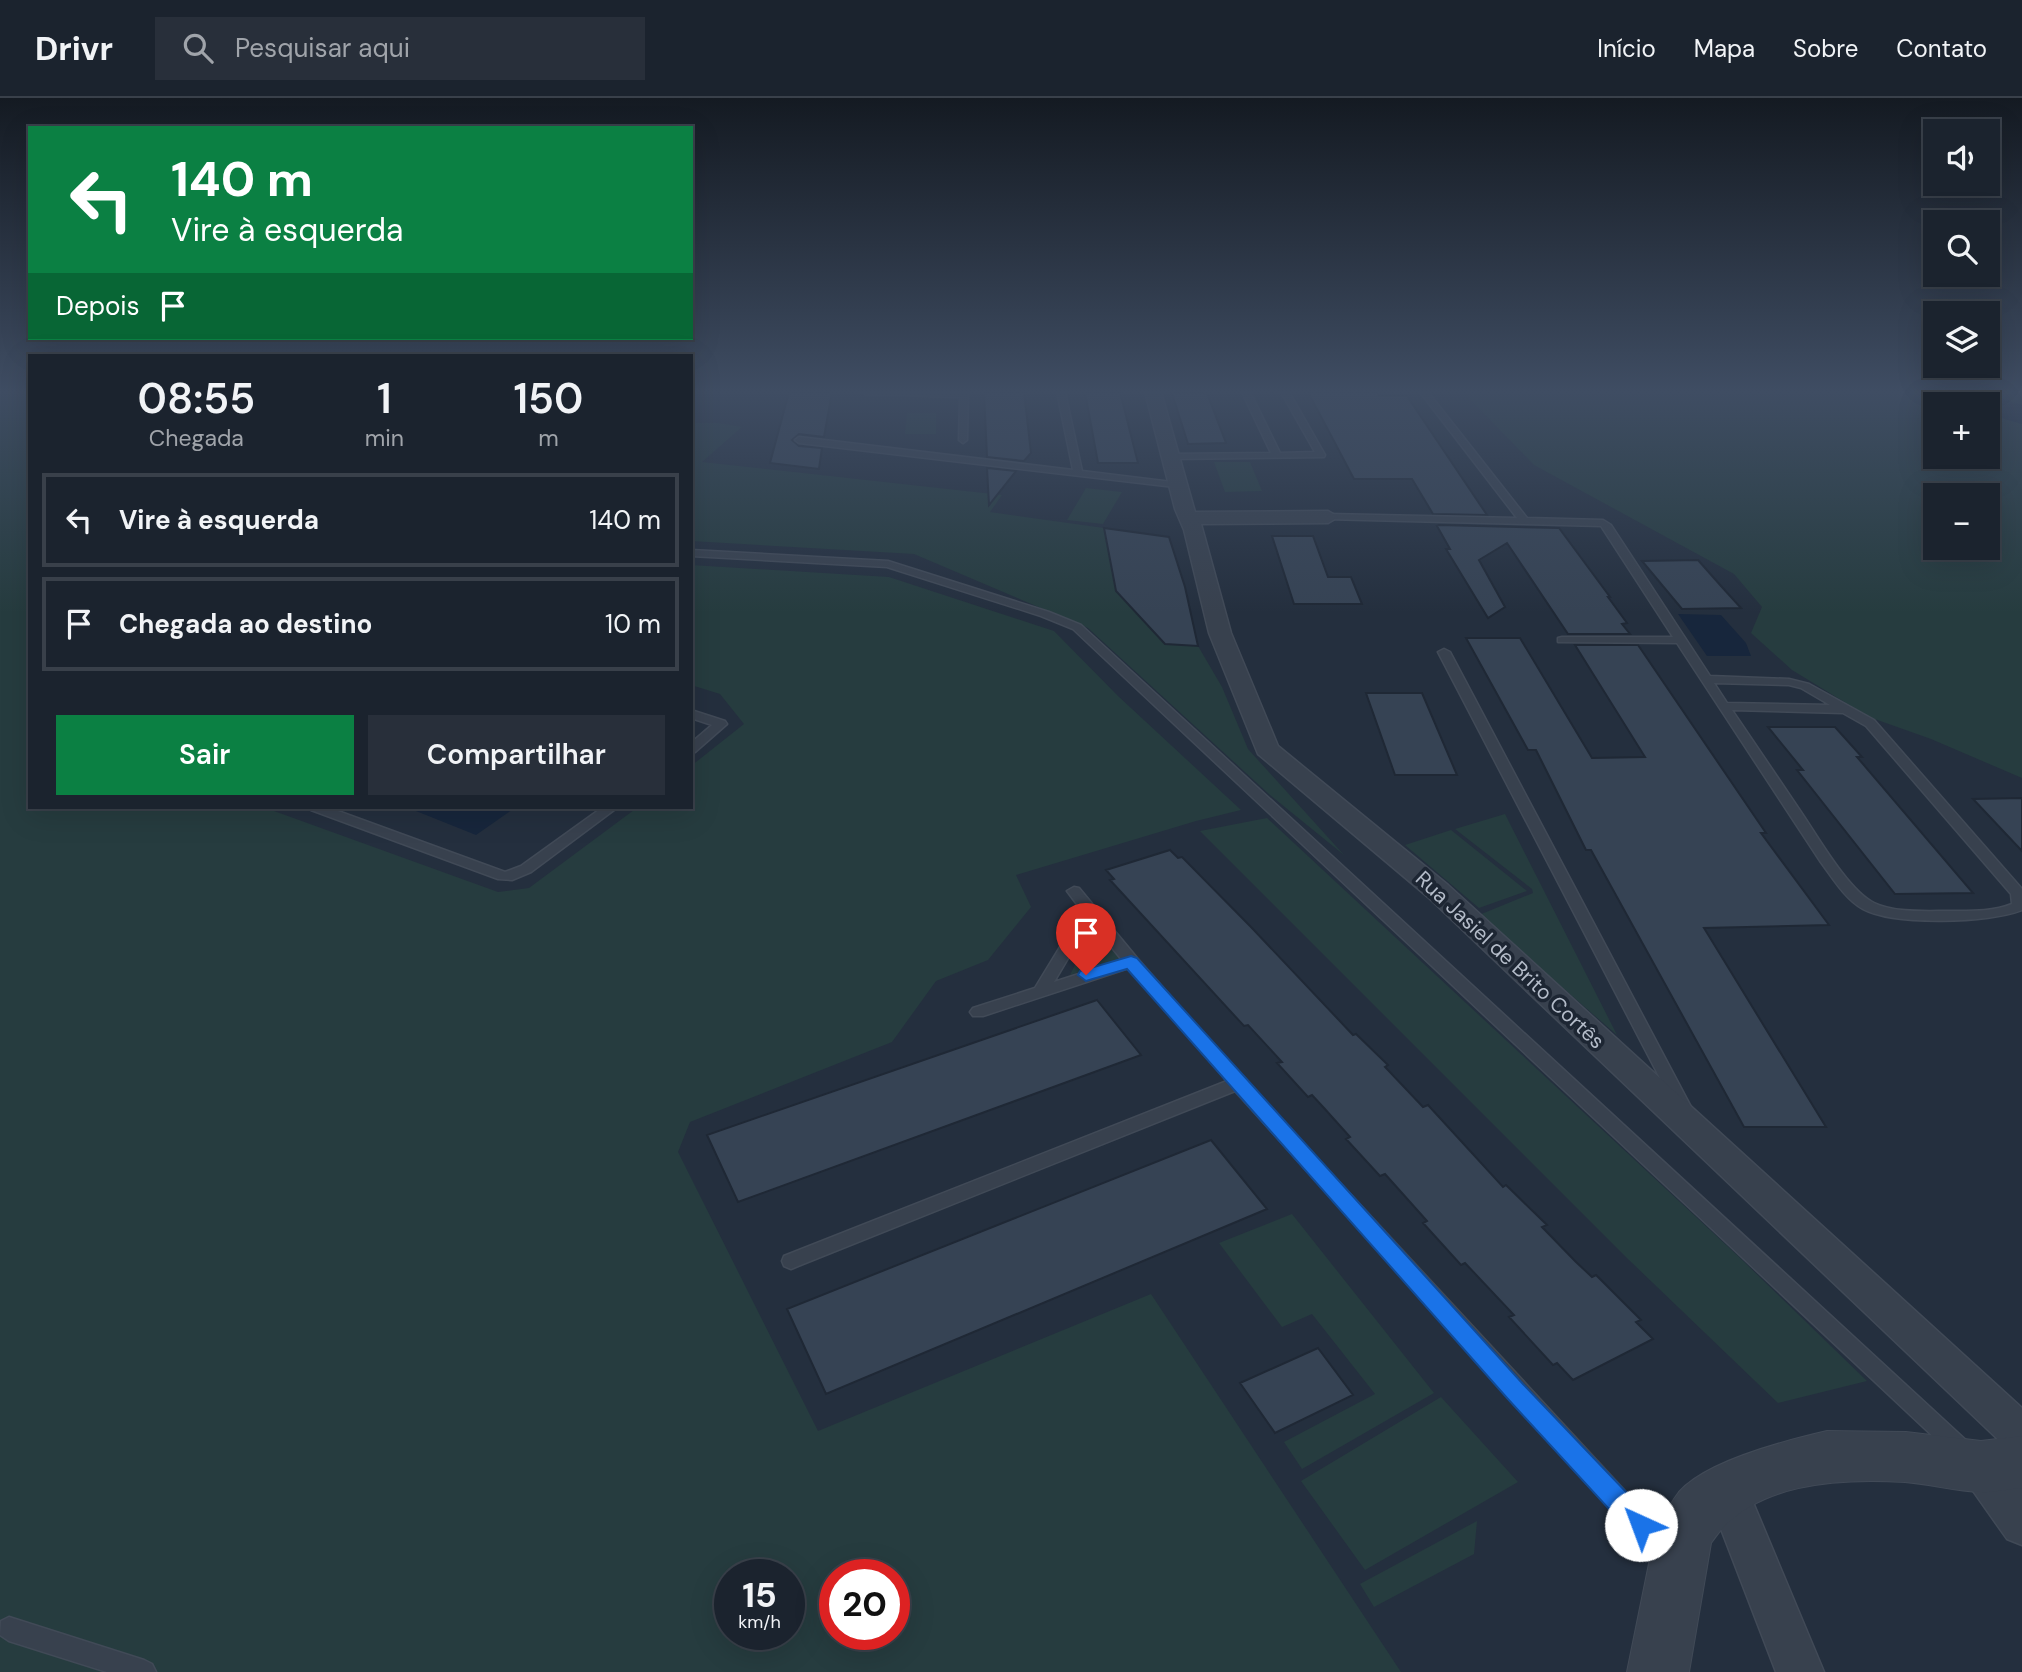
<!DOCTYPE html>
<html lang="pt">
<meta charset="utf-8">
<style>
:root{--surface:#1b232e;--page:#282f3a;--text:#f1f3f6;--muted:#a0a4aa;--line:#39404a;--accent:#0b8043}
body{margin:0;font-family:"DM Sans",sans-serif;background:var(--page);color:var(--text);height:100vh;display:flex;flex-direction:column;font-size:26px;white-space:nowrap}
*{box-sizing:border-box;margin:0}
p{font-size:23px;color:var(--muted)}
.icon{flex:none;width:38px;height:38px;fill:none;stroke:currentColor;stroke-width:2;stroke-linecap:round;stroke-linejoin:round}
.map{position:relative;flex:1;overflow:hidden}
.side{position:absolute;left:28px;top:256px;width:665px;height:455px;display:flex;flex-direction:column;background:var(--surface);border-radius:0px;box-shadow:0 7px 28px #0002,0 0 0 2px var(--line)}
.side>*{flex:none}
.hud{position:absolute;left:28px;top:28px;width:665px;height:214px;border-radius:0px;box-shadow:0 7px 28px #0002,0 0 0 2px var(--line);background:#0b8043;color:#fff;overflow:hidden}
.tools{position:absolute;left:1923px;top:21px;display:grid;gap:14px}
.tools a{display:grid;place-items:center;width:77px;height:77px;border-radius:0px;background:var(--surface);box-shadow:0 7px 28px #0002,0 0 0 2px var(--line);font-size:35px}
.speed{position:absolute;left:714px;top:1461px;display:flex;gap:14px;font-size:35px;font-weight:700;text-align:center}
.speed>*{display:grid;place-content:center;width:91px;height:91px;border-radius:50%;background:var(--surface);box-shadow:0 7px 28px #0002,0 0 0 2px var(--line);line-height:1}
.speed small{font-size:18px;font-weight:400}
.speed .limit{border:10px solid #d22;background:#fff;color:#111}
.pin{position:absolute;display:grid;place-items:center;width:60px;height:60px;color:#fff;margin:-72px -30px;border-radius:50% 50% 50% 0;rotate:-45deg;box-shadow:0 0 7px #0007}
.pin .icon{rotate:45deg}
.me{position:absolute;width:77px;margin:-38px;rotate:317deg;stroke-linejoin:round;filter:drop-shadow(0 0 5px #0008)}
.turn{display:flex;align-items:center;gap:24px;height:147px;padding:0 28px;font-size:32px}
.turn .icon{width:91px;height:91px;stroke-width:2.5}
.turn b{display:block;font-size:49px;line-height:60px}
.then{display:flex;align-items:center;height:66px;padding:0 28px;background:#0003;gap:14px;font-size:26px}
.eta{display:flex;justify-content:space-evenly;align-items:center;height:119px;text-align:center}
.eta b{font-size:42px;font-weight:600;line-height:49px}
.cta{display:flex;gap:14px;margin-top:auto;padding:14px 28px}
.cta a{flex:1;height:80px;border-radius:0px;background:var(--accent);color:#fff;font-size:28px;font-weight:600;line-height:80px;text-align:center}
.cta a+a{background:var(--page);color:var(--text)}
ul{padding:0;list-style:none}
li{display:flex;align-items:center;gap:21px;height:94px;margin:0 14px 10px;padding:0 14px;border:4px solid var(--line);border-radius:0px}
li div{flex:1}
li b{display:block;font-size:26px}
li em{font-style:normal}
header{display:flex;align-items:center;gap:42px;box-sizing:border-box;height:98px;padding:0 35px;background:var(--surface);border-bottom:2px solid var(--line)}
header strong{font-size:33px}
nav{display:flex;gap:38px;margin-inline-start:auto;font-size:24px}
.search{width:490px;height:63px;background:var(--page);display:flex;align-items:center;gap:18px;box-sizing:border-box;padding:0 24px;border-radius:0px;color:var(--muted);font-size:26px}
.map>svg:first-child{display:block}
</style>
<header>
<strong>Drivr</strong>
<div class="search"><svg class="icon" aria-label="search" viewBox="0 0 24 24"><circle cx="10" cy="10" r="6"/><path d="M15 15l6 6"/></svg>Pesquisar aqui</div>
<nav><a>Início</a><a>Mapa</a><a>Sobre</a><a>Contato</a></nav>
</header>
<div class="map">
<svg width="2022" height="1574" viewBox="0 0 2022 1574">
<rect width="100%" height="100%" fill="#242f3e"/>
<!-- green -->
<path fill="#263c3f" fill-rule="evenodd" d="M1463,294H2022V680L1931,641L1869,619L1792,572L1751,535L1762,509L1734,476L1534,367ZM1988,306V359H1936V306ZM1988,397V450H1936V397Z
M0,296H30V709H263L498,794L529,790L638,709H691V668L744,626L720,596L691,587V467L889,479L1054,533L1118,598L1241,712L1196,723L1016,777L1031,809L988,862L936,883L892,944L690,1024L678,1054L818,1333L1151,1196L1401,1574H0ZM730,1477H789V1536H730ZM835,1477H894V1536H835Z
M907,315H936V336H905Z
M691,325H718L742,329L702,364L1002,397L990,414L1104,430L1113,478L1130,490L1115,491L1165,546L1198,548L1222,589L1248,651L1344,757L1270,697L1088,530L914,456L691,443Z
M1214,364H1250L1262,393L1225,394Z
M1086,390L1122,394L1103,426L1067,422Z
M1505,716L1617,937L1479,817L1533,795L1532,791L1455,731Z
M1267,720L1738,1158L1867,1283L1778,1305L1629,1162L1200,733Z
M1451,732L1527,793L1479,810L1405,747Z
M1093,830L1120,861L1070,877Z
M1292,1116L1434,1295L1302,1371L1284,1344L1375,1296L1312,1216L1282,1229L1219,1145Z
M1441,1299L1518,1384L1365,1472L1301,1383Z
M1477,1423L1474,1456L1374,1509L1360,1486Z"/>
<!-- water -->
<path fill="#17263c" d="M1678,516L1721,517L1746,545L1751,558H1707Z
M406,709H516L476,737Z"/>
<g fill="none" stroke-linecap="round" stroke-linejoin="round">
<!-- river -->
<path fill="#17263c" fill-rule="evenodd" d="M1936,294H1983L2022,307V326L1988,316V306C1971,306 1947,310 1936,294Z"/>
</g>
<!-- building -->
<path fill="#364354" stroke="#1f2835" stroke-width="2" d="M789,294H832L824,339L799,336L792,342L799,348L822,350L819,371L770,365Z
M984,294H1024L1031,355L1024,363L987,359Z
M1085,294H1120L1138,365H1098Z
M1308,294H1377L1379,298H1407L1487,417L1433,416L1412,381H1354Z
M1172,295H1207L1226,345L1188,346Z
M987,370L1016,373L989,407Z
M1439,427L1559,430L1610,499H1608L1627,525L1622,526L1630,536H1568L1507,445L1479,462L1505,509L1488,520L1446,451H1450L1437,428Z
M1104,430L1169,439L1185,489L1198,548L1165,546L1116,493Z
M1272,438H1313L1328,479H1351L1362,506H1294Z
M1698,462L1721,488L1741,510L1682,511L1642,463Z
M1466,540H1520L1592,660L1645,659L1575,547H1638L1766,735H1761L1829,827L1704,830L1826,1029H1744L1591,752H1586L1536,652H1528Z
M1366,595H1422L1457,677H1395Z
M1768,629H1835L1862,659H1857L1973,795L1895,796L1797,672H1803Z
M2022,700V753L1973,701Z
M1170,752L1178,760L1182,759L1251,829L1353,937L1356,936L1388,967L1385,969L1423,1009L1428,1007L1503,1089L1506,1087L1547,1127L1542,1129L1576,1164L1592,1179L1596,1177L1641,1222L1636,1224L1653,1241L1573,1282L1557,1265L1553,1267L1509,1219L1514,1217L1465,1165L1461,1167L1423,1125L1427,1123L1385,1076L1380,1078L1346,1041L1350,1039L1324,1010L1312,997L1308,999L1277,965L1282,964L1248,927L1244,928L1110,782L1114,781L1106,772Z
M1097,902L1141,957L738,1104L707,1037Z
M1211,1042L1267,1111L826,1296L787,1211Z
M1318,1250L1353,1297L1275,1335L1240,1285Z"/>
<g fill="none" stroke-linecap="round" stroke-linejoin="round">
<defs>
<path id="service" d="M861,294H968L967,342L963,345L959,342L960,299L865,296Z
M1057,294H1065L1082,373L1180,385L1185,388L1183,390L799,345L795,342L799,339L1073,372Z
M1242,294H1250L1280,355L1315,354L1281,294H1289L1325,357L1324,359L1169,361L1168,359L1172,356L1271,355Z
M1420,294H1428L1527,420L1603,422L1611,427L1710,578L1789,581L1809,586L1874,622L2022,791V812C1990,825 1894,828 1863,811C1845,801 1832,779 1820,763L1677,545L1558,544V540L1562,539H1673L1601,428L1325,421V417L1328,416L1517,420ZM1714,585L1789,587L1801,590L1830,607L1727,605ZM1732,612L1843,615L1866,628L2011,796L2012,806C1992,814 1970,813 1948,813C1926,813 1895,815 1874,805C1848,792 1818,739 1801,714C1778,680 1755,646 1732,612Z
M691,452L888,463L1049,514L1081,527L1969,1345L1972,1352L1969,1359L1962,1362L1955,1359L1073,531L1041,518L887,469L691,458Z
M1444,551L1450,554L1691,1009L1689,1013L1683,1015L1677,1013L1675,1009L1438,554Z
M691,612L725,623L727,626L695,654L691,655V645L712,627L691,620Z
M309,709H327L505,774L521,768L603,709H618L531,774L512,782L498,781L311,712Z
M1074,789L1079,790L1137,860L1227,963L1674,1446L1677,1454L1674,1462L1666,1465L1658,1462L1235,993L798,1168L791,1171L784,1168L782,1163L784,1158L1227,983L1129,870L983,918H973L970,914L973,910L1035,890L1082,813L1067,793ZM1090,823L1122,862L1054,884Z
M9,1519L144,1562L152,1566L156,1574H107L9,1543L0,1537L1,1523Z"/>
<path id="minor" d="M1145,294H1161L1195,414L1328,413L1338,419L1328,425L1201,426L1231,535L1278,648L1448,787L2022,1310V1356L2007,1350L1428,799L1258,656L1209,535L1184,432L1175,411Z
M1981,1349L1996,1355L2022,1390V1447L2007,1441L1966,1383L1960,1369L1966,1355Z
M1727,1372L1742,1378L1824,1574H1776L1706,1392L1712,1378Z"/>
<path id="tertiary" d="M1827,1333L1906,1334L1981,1343L2022,1338V1390C2008,1391 1993,1395 1980,1394C1955,1393 1930,1386 1905,1384C1839,1380 1751,1384 1711,1445L1689,1574H1627L1655,1436C1662,1421 1669,1407 1679,1394C1706,1363 1788,1342 1827,1333Z"/>
</defs>
<!-- service casing -->
<use href="#service" stroke="#414a57" stroke-width="3"/>
<!-- minor casing -->
<use href="#minor" stroke="#414a57" stroke-width="3"/>
<!-- tertiary casing -->
<use href="#tertiary" stroke="#414a57" stroke-width="2"/>
<!-- service -->
<use href="#service" fill="#38414e" fill-rule="evenodd"/>
<!-- minor -->
<use href="#minor" fill="#38414e" fill-rule="evenodd"/>
<!-- tertiary -->
<use href="#tertiary" fill="#38414e" fill-rule="evenodd"/>
</g>
<!-- sky -->
<linearGradient id="sky" x2="0" y2="1"><stop stop-color="#141a22"/><stop offset="0.57" stop-color="#3f4d63"/><stop offset="1" stop-color="#3f4d63" stop-opacity="0"/></linearGradient>
<rect width="2022" height="515" fill="url(#sky)"/>
<!-- route -->
<path fill="#1a73e8" stroke="#114b97" stroke-width="2" d="M1131,858L1137,860L1523,1286L1650,1419L1653,1427L1650,1436L1641,1439L1632,1436L1507,1300L1127,871L1086,883L1078,877L1080,873Z"/>
<g text-anchor="middle" dominant-baseline="central" stroke-width="7" stroke-linejoin="round" paint-order="stroke">
<!-- street labels -->
<g font-size="21" fill="#b4bcc9" stroke="#1d2633">
<text transform="translate(1510 862) rotate(43)">Rua Jasiel de Brito Cortês</text>
</g>
</g>
</svg>
<div class="tools">
<a><svg class="icon" aria-label="sound" viewBox="0 0 24 24"><path d="M4 9h4l5-4v14l-5-4H4zM17 9q2 3 0 6"/></svg></a>
<a><svg class="icon" aria-label="search" viewBox="0 0 24 24"><circle cx="10" cy="10" r="6"/><path d="M15 15l6 6"/></svg></a>
<a><svg class="icon" aria-label="layers" viewBox="0 0 24 24"><path d="M12 4l9 5-9 5-9-5zM3 14l9 5 9-5"/></svg></a>
<a>+</a>
<a>−</a>
</div>
<div class="speed"><div>15<small>km/h</small></div><div class="limit">20</div></div>
<div class="pin" style="left:1086px;top:877px;background:#d93025"><svg class="icon" aria-label="arrive" viewBox="0 0 24 24"><path d="M6 21V4h12l-3 4 3 4H6"/></svg></div>
<svg class="me" style="left:1641px;top:1427px" viewBox="-20 -20 40 40"><circle r="19" fill="#fff"/><path d="M0-13L10 11 0 6-10 11z" fill="#1a73e8"/></svg>
<div class="hud">
<div class="turn"><svg class="icon" aria-label="left" viewBox="0 0 24 24"><path d="M17 20v-9H6M10 6l-5 5 5 5"/></svg><div><b>140 m</b>Vire à esquerda</div></div>
<div class="then">Depois<svg class="icon" aria-label="arrive" viewBox="0 0 24 24"><path d="M6 21V4h12l-3 4 3 4H6"/></svg></div>
</div>
<section class="side">
<div class="eta">
<div><b>08:55</b><p>Chegada</p></div>
<div><b>1</b><p>min</p></div>
<div><b>150</b><p>m</p></div>
</div>
<ul>
<li><svg class="icon" aria-label="left" viewBox="0 0 24 24"><path d="M17 20v-9H6M10 6l-5 5 5 5"/></svg><div><b>Vire à esquerda</b></div><em>140 m</em></li>
<li><svg class="icon" aria-label="arrive" viewBox="0 0 24 24"><path d="M6 21V4h12l-3 4 3 4H6"/></svg><div><b>Chegada ao destino</b></div><em>10 m</em></li>
</ul>
<div class="cta"><a>Sair</a><a>Compartilhar</a></div>
</section>
</div>
